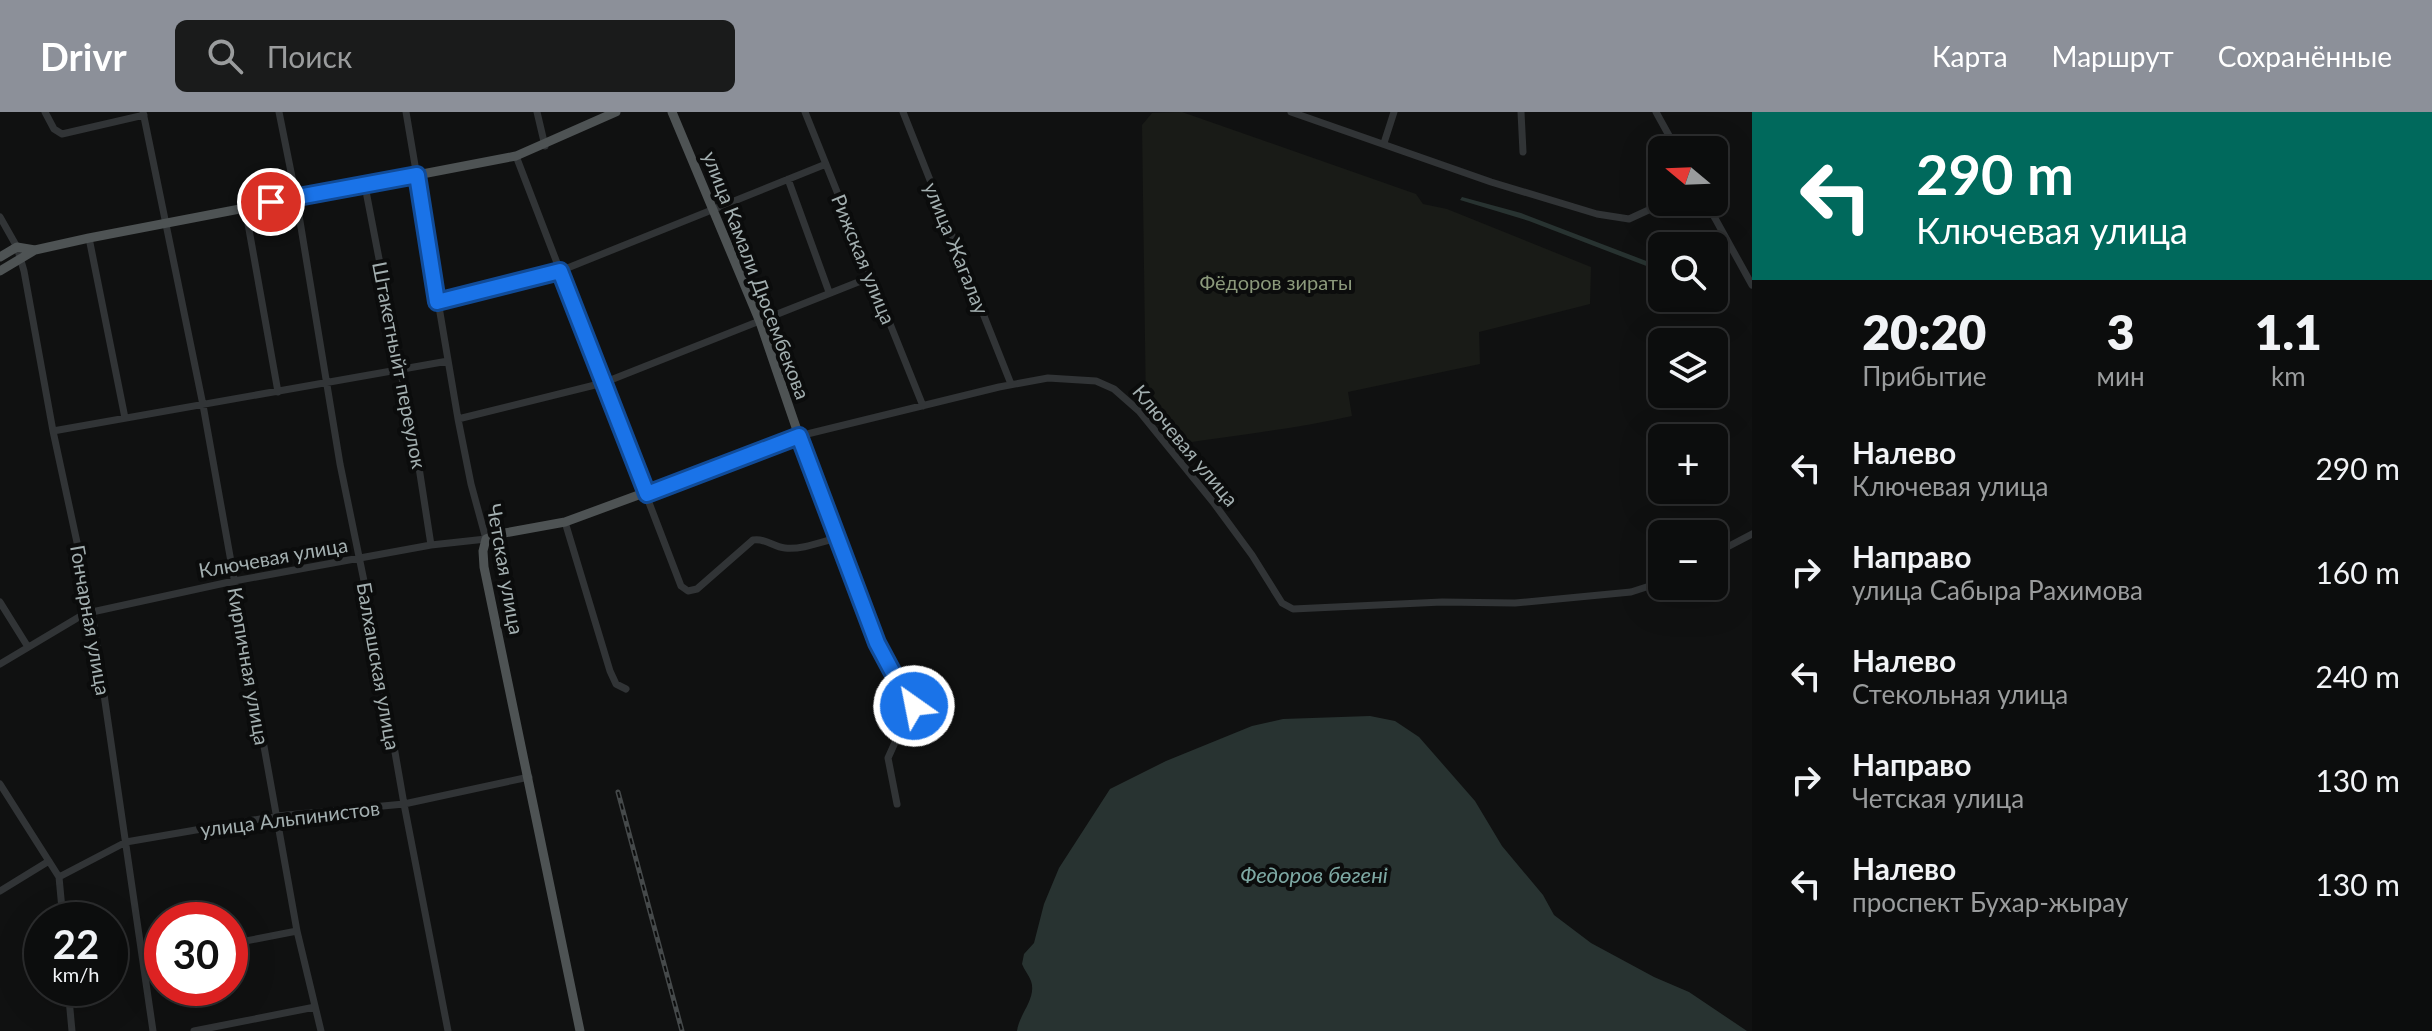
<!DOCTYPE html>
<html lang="ru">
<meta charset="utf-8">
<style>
:root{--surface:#0c0d0d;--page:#1a1b1b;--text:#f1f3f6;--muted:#9a9c9d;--line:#2c2d2e;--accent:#8c9099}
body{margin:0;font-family:Lato,sans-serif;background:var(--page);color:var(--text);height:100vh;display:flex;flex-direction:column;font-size:30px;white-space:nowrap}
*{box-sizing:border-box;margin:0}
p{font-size:26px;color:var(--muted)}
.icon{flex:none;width:44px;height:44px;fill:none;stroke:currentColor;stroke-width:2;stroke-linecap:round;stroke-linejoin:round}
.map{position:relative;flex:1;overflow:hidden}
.details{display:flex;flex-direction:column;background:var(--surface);width:680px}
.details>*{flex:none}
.banner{background:#00695c;color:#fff;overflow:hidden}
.needle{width:52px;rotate:289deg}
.buttons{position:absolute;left:1648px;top:24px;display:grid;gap:16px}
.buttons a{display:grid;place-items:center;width:80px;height:80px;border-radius:12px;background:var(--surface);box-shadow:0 8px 32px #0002,0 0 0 2px var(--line);font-size:40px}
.speed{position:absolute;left:24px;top:790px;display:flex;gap:16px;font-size:40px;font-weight:700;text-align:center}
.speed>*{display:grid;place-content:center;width:104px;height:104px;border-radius:50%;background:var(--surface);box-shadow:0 8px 32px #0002,0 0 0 2px var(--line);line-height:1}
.speed small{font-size:20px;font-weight:400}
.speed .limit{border:12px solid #d22;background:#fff;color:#111}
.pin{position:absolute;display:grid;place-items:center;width:68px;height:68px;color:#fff;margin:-34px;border:4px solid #fff;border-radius:50%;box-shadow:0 2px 8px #0007}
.me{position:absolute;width:88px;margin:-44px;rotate:327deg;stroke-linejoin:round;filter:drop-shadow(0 0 6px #0008)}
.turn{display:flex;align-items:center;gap:28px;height:168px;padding:0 32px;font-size:36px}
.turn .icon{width:104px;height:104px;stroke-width:2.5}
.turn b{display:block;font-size:56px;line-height:68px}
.eta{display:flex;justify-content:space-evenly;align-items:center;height:136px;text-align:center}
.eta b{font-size:48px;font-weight:800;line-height:56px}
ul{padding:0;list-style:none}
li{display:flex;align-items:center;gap:24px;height:104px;padding:0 32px}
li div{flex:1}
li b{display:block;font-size:30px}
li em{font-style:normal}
header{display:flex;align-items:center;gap:48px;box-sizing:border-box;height:112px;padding:0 40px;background:var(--accent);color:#fff}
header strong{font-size:38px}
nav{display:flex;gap:44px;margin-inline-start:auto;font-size:28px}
.search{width:560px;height:72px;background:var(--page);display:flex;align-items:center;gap:20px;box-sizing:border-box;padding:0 28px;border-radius:12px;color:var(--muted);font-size:30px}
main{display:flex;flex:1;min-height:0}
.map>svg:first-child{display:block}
</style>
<header>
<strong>Drivr</strong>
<div class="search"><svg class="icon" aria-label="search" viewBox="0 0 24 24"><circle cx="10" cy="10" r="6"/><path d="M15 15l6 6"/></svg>Поиск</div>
<nav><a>Карта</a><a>Маршрут</a><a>Сохранённые</a></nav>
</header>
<main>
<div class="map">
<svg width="1752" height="919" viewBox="0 0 1752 919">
<rect width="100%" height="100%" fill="#101111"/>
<!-- green -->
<path fill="#191b17" d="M1182,0L1416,82L1423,92L1447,97L1591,155L1590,192L1479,220L1480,252L1348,280L1352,304C1295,317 1237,323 1178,332L1146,299L1142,13L1152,1Z"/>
<!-- water -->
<path fill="#283331" d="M1462,85L1521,101L1662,155V160L1529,109L1460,88Z
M1370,604L1395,609L1419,625L1475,689L1502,734L1543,783L1554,803L1591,831L1654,865L1689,880L1747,919H1017C1019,902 1037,886 1031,869C1029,863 1024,858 1022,852L1024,842L1034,831L1044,792L1059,756L1110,677L1166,649L1252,614L1283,607Z"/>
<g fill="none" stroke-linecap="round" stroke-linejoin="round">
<!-- minor -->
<path stroke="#313436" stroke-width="7" d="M45,0L54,17L62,22L144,3
M143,0L203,293L297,819L321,919
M279,0L296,85L340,352L372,508L404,692L448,919
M537,0L545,34
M805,0L923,294
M903,0L1011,272
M1291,0L1491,70L1597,102L1629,107L1666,90
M1521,0L1523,40
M1656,0L1677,38
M1384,31L1394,0
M516,44L681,474L688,479L697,477L753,428C766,426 773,435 785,436C801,438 821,430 837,426
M788,67L829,180
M365,74L418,349L431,433
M1706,90L1752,173
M245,95L278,280
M0,105L17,135L24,159L53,319L92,500L153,919
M89,126L125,306
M437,190L560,159L826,52
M458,307L603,271L871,165
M53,319L448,249
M565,410L610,559L616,572L626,577
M1714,442L1752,422
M0,490L28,535
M0,552L79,505L92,500L234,469L431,433L486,427L471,372L458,307L406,0
M0,672L59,765L63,808
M897,692L888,646L897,626L912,603L914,589L911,579L893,561L877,531L799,324L999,275L1048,266L1096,269L1114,277L1139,299L1213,390L1252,443L1282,491L1293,497L1442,490L1515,491L1631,480L1662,470
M59,765L126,730L277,704L404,692L529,665
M0,779L49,749
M230,832L297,819
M143,850L162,846
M68,876L72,919
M194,919L315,895"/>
<!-- major -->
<path stroke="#4e5354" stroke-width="9" d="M0,145L17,135L35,138
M0,159L35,138L89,126L516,44L616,0
M580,919L484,455L483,439L486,427L499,422L565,410L799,324L760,210L672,0"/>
<defs>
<path id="rail" d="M618,680L682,919"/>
</defs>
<!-- rail casing -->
<use href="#rail" stroke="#45494a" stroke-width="5"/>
<!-- rail -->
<use href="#rail" stroke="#0b0c0c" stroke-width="2" stroke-dasharray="6" stroke-linecap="butt"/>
</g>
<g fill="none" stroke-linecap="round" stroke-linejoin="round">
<defs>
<path id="route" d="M271,90L417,63L437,190L560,159L647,382L799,324L877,531L893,561L911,579L914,594"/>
</defs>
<!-- route casing -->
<use href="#route" stroke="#114b97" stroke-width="20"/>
<!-- route -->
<use href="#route" stroke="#1a73e8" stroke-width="14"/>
</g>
<g text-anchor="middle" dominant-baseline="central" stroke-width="8" stroke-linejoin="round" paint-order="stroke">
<!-- street labels -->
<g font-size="20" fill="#a3afb0" stroke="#0b0c0c">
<text transform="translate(957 136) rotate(68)">улица Жагалау</text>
<text transform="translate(864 147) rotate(68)">Рижская улица</text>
<text transform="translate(757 163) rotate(69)">улица Камали Дюсембекова</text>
<text transform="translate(400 253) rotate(79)">Штакетныйт переулок</text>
<text transform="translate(1186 333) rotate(50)">Ключевая улица</text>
<text transform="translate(273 445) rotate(-10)">Ключевая улица</text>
<text transform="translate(506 457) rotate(80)">Четская улица</text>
<text transform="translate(91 508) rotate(80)">Гончарная улица</text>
<text transform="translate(249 554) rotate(80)">Кирпичная улица</text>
<text transform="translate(379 554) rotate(80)">Балхашская улица</text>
<text transform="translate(290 706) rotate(-7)">улица Альпинистов</text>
</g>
<!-- park labels -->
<g font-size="20" fill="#8b997b" stroke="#0b0c0c">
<text x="1276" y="170">Фёдоров зираты</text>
</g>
<!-- water labels -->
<g font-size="22" font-style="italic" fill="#7da8a3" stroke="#0b0c0c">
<text x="1314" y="762">Федоров бөгені</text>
</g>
</g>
</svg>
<div class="buttons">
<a><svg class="needle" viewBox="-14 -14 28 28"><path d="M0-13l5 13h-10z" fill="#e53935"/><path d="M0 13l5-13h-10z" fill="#9a9c9d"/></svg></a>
<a><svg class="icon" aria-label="search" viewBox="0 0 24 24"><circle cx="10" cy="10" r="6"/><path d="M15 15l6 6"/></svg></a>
<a><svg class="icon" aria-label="layers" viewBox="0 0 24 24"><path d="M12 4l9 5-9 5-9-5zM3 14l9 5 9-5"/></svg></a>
<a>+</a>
<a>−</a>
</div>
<div class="speed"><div>22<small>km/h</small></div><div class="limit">30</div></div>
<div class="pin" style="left:271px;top:90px;background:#d93025"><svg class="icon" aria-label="arrive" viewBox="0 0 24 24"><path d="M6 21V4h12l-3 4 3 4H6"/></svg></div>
<svg class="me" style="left:914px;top:594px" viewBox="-20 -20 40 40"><circle r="17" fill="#1a73e8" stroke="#fff" stroke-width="3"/><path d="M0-11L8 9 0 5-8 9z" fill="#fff"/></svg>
</div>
<section class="details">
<div class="banner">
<div class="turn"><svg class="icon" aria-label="left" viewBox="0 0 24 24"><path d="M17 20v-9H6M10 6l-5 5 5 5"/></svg><div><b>290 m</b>Ключевая улица</div></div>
</div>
<div class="eta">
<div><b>20:20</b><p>Прибытие</p></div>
<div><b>3</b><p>мин</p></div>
<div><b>1.1</b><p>km</p></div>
</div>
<ul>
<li><svg class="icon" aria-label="left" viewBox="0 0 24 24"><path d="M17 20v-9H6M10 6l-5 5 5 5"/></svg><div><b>Налево</b><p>Ключевая улица</p></div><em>290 m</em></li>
<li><svg class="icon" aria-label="right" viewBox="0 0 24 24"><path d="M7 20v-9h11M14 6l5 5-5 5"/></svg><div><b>Направо</b><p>улица Сабыра Рахимова</p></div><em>160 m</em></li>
<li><svg class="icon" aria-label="left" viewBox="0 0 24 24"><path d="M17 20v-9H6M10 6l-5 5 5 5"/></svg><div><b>Налево</b><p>Стекольная улица</p></div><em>240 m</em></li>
<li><svg class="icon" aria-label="right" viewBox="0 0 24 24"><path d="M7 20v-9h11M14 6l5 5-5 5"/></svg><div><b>Направо</b><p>Четская улица</p></div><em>130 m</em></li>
<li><svg class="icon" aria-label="left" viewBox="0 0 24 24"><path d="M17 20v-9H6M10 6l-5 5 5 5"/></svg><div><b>Налево</b><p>проспект Бухар-жырау</p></div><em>130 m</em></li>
</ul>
</section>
</main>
